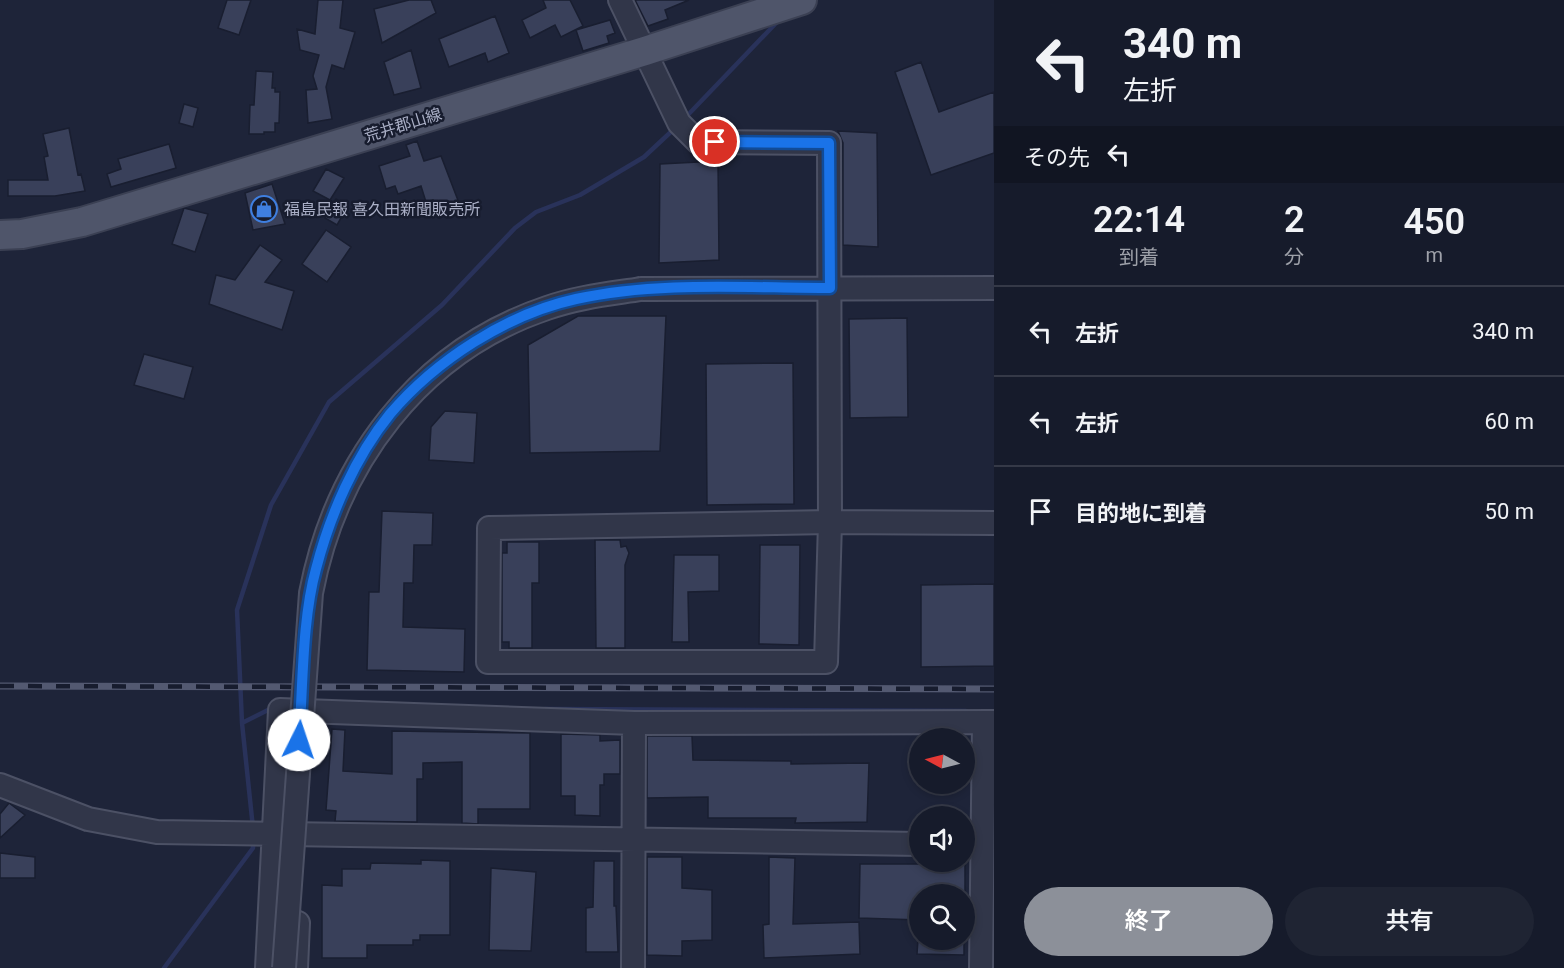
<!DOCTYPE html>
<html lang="ja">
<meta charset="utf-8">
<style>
:root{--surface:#161b2b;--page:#1f2433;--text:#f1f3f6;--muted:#9ea1a9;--line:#353947;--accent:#8c9099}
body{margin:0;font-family:Roboto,"Noto Sans JP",sans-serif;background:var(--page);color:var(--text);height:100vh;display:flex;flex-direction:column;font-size:22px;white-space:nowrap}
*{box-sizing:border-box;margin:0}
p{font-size:20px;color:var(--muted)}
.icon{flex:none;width:33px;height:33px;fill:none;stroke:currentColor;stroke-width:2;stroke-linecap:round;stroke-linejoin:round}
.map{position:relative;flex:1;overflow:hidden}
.drawer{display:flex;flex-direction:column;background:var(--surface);width:570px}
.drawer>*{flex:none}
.hud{background:#161b2b;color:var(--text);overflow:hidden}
.needle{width:39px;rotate:277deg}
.controls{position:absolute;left:909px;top:728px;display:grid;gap:12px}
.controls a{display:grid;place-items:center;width:66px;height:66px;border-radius:50%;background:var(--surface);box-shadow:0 3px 9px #0003,0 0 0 2px var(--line);font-size:30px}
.pin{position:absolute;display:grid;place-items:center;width:51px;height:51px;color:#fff;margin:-26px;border:3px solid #fff;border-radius:50%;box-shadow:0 2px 6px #0007}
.me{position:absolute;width:66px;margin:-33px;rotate:4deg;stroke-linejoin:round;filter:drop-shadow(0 0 4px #0008)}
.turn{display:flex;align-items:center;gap:21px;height:126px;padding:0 30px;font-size:27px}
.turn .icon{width:78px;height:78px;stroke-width:2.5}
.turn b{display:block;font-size:42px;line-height:51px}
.then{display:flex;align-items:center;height:57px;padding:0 30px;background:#0003;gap:12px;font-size:22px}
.eta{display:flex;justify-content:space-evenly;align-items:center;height:102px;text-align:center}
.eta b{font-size:36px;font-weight:600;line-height:42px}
.button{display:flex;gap:12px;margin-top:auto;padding:12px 30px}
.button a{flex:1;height:69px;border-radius:36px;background:var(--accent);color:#fff;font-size:24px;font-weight:600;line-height:69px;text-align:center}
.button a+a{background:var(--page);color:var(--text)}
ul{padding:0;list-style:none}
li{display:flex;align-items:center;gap:18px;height:90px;padding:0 30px;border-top:2px solid var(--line)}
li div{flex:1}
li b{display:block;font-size:22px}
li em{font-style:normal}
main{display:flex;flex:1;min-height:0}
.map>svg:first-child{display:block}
</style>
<main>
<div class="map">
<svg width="994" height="968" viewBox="0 0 994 968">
<rect width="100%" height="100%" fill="#1e2439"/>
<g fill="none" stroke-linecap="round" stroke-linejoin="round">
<!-- stream -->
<path stroke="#29325a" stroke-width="4.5" d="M684,119L778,21
M545,709L966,711
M242,723L274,707
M253,828L242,723L237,610L271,505L329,402L442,305L515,228L536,212L580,195L644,157L674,129
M164,968L253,848V839"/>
</g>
<!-- building -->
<path fill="#39405a" stroke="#191e30" stroke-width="1.5" d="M227,0H251L239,35L218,28Z
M318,0H343L340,28L355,32L344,69L332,65L326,87L332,119L308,123L306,90L317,89L313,76L319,55L300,50L297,29L315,34Z
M409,0H431L436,13L382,43L374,9Z
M543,0H570L583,26L561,37L555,25L530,38L522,20L546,8Z
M635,0H689L665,10L668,19L648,26Z
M495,16L509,53L488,62L485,53L449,67L439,39Z
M610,20L615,33L607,36L609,43L583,51L576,30Z
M411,50L421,88L394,95L384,62Z
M921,62L939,112L994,92V153L931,175L895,72Z
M256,71L273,72L272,88H275V92H280L279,123H275V132H264V134H249L250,105H254Z
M184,104L198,108L193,127L179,123Z
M69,128L78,175L81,174L85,191L55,196H8V180H48L44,157L48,156L43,134Z
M838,131L877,133L878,247L843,245V143Z
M417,141L424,161L441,156L459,203L438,210L433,200L426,202L421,186L398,194L395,186L386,189L379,166L410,156L406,145Z
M169,144L176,168L111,187L107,174L121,169L118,159Z
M718,161L719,260L659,263L660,164Z
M326,169L344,178L330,200L313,191Z
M272,184L285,224L253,230L245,193Z
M336,199L348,206L337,225L325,218Z
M184,208L208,214L195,252L172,244Z
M326,230L351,247L327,282L302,264Z
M260,245L282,260L265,282L294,291L282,330L209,304L216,275L235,280Z
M578,316H666L660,451L530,453L528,345Z
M907,318L908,417L850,418L849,319Z
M144,354L193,367L184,399L134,385Z
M793,363L794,504L707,505L706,364Z
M445,411L477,413L474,463L429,460L431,427Z
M382,511L433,513L432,545H414L413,583H404L403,627L465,629L464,672L367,670L369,592H379Z
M595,540H620L621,547L626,546L629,553L625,565V648H596Z
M507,542H539V583H532V648H509V642H502V553H507Z
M760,545H800L799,645L759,644Z
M674,555H719V591L688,592L689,642H672Z
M994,584V666L921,667V585Z
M332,729L345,730L343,771L392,774V731L530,733V809H478V824L462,823V762L423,763V779H417V822L335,821L336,811L326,810Z
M561,734L600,735V741L620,740V774H604V785H600V816L575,815V796H561Z
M647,736H692L693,760L791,761V764L869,763L867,822L795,823L796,818H708V797L647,798Z
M9,803L25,815L0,838V814Z
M0,853L35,857V878H0Z
M647,857H682V888L712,890V940L682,941V956L647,955Z
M769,857L795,858L793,924L859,922L860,954L764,958L763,925L769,924Z
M421,860L450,861V935H420V940H413V945H367V958H322V885L342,886V869H370L371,863L421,864Z
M594,861H614V906H616L618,952H586V908L593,907Z
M920,861L965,863V894H920V920L859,918L860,864H920Z
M491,868L536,872L531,951L489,950Z
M918,939H964V955L917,954Z"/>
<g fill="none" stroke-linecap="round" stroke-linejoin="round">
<defs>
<path id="minor" d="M620,0L679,123L698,142L829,143L830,522L826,662H488L489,528L830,522L994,523
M641,289L994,288
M304,711L634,723L994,722
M0,785L88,819L157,832L920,844
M267,968L280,710L304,711V725
M296,968L298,923
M633,968L634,723
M981,968L984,722"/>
<path id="major" d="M0,235L22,234L82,222L645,51L802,0"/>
</defs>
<!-- minor casing -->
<use href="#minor" stroke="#4c5165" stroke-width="26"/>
<!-- major casing -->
<use href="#major" stroke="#3b4053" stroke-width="32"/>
<!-- minor -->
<use href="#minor" stroke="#313649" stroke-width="22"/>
<!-- major -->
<use href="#major" stroke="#4f556a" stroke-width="28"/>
<defs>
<path id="rail" d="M0,686L994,689"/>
</defs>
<!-- rail casing -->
<use href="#rail" stroke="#535971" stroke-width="7"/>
<!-- rail -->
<use href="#rail" stroke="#171c2e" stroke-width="4.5" stroke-dasharray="14" stroke-linecap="butt"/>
<defs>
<path id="minor-bridge" d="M284,968L311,593C336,463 419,351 547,308C578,297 609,294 641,289"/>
</defs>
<!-- minor-bridge casing -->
<use href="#minor-bridge" stroke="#4c5165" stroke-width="26" stroke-linecap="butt"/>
<!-- minor-bridge -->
<use href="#minor-bridge" stroke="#313649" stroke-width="22"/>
</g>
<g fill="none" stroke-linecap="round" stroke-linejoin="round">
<defs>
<path id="route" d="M299,740C303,687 302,619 316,569C330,515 355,457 390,414C436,360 507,314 576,299C658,281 746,288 830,288L829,143L715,142"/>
</defs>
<!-- route casing -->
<use href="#route" stroke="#114b97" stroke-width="15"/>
<!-- route -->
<use href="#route" stroke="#1a73e8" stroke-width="10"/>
</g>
<!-- icons -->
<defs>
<symbol id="shop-ring" viewBox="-11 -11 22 22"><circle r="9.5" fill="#171c2e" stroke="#3f7fe0" stroke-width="1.5"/><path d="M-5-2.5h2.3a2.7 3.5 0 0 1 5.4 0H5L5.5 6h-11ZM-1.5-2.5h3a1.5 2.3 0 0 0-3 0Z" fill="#3f7fe0"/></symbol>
</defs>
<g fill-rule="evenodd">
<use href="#shop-ring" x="249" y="194" width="30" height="30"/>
</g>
<g text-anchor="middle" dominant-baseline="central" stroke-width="5" stroke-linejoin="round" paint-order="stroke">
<!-- street labels -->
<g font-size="16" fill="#abb0c7" stroke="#171c2e">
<text transform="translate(403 125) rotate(-17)">荒井郡山線</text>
</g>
<!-- poi labels -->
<g font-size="16" fill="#abb0c7" stroke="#171c2e" text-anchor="start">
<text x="284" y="209">福島民報 喜久田新聞販売所</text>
</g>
</g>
</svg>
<div class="controls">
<a><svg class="needle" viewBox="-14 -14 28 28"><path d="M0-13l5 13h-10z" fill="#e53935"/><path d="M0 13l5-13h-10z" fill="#9ea1a9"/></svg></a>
<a><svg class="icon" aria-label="sound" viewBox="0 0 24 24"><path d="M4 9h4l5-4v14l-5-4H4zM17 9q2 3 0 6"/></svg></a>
<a><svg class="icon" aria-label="search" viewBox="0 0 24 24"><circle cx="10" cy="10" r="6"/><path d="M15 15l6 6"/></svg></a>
</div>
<div class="pin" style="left:715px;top:142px;background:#d93025"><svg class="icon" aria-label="arrive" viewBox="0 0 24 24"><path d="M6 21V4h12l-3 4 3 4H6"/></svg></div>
<svg class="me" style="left:299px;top:740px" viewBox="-20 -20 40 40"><circle r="19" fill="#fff"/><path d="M0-13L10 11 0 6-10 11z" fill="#1a73e8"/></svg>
</div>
<section class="drawer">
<div class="hud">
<div class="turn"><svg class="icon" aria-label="left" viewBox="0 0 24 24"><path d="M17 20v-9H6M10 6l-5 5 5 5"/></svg><div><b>340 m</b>左折</div></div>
<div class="then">その先<svg class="icon" aria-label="left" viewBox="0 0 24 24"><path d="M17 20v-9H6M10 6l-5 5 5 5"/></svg></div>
</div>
<div class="eta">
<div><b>22:14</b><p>到着</p></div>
<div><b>2</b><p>分</p></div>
<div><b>450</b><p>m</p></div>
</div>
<ul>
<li><svg class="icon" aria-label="left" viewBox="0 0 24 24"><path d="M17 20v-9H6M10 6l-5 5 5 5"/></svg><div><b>左折</b></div><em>340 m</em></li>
<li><svg class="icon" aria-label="left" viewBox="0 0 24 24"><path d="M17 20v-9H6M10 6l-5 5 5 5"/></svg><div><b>左折</b></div><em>60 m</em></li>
<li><svg class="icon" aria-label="arrive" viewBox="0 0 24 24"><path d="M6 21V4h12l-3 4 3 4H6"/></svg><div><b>目的地に到着</b></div><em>50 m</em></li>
</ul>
<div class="button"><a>終了</a><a>共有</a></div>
</section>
</main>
